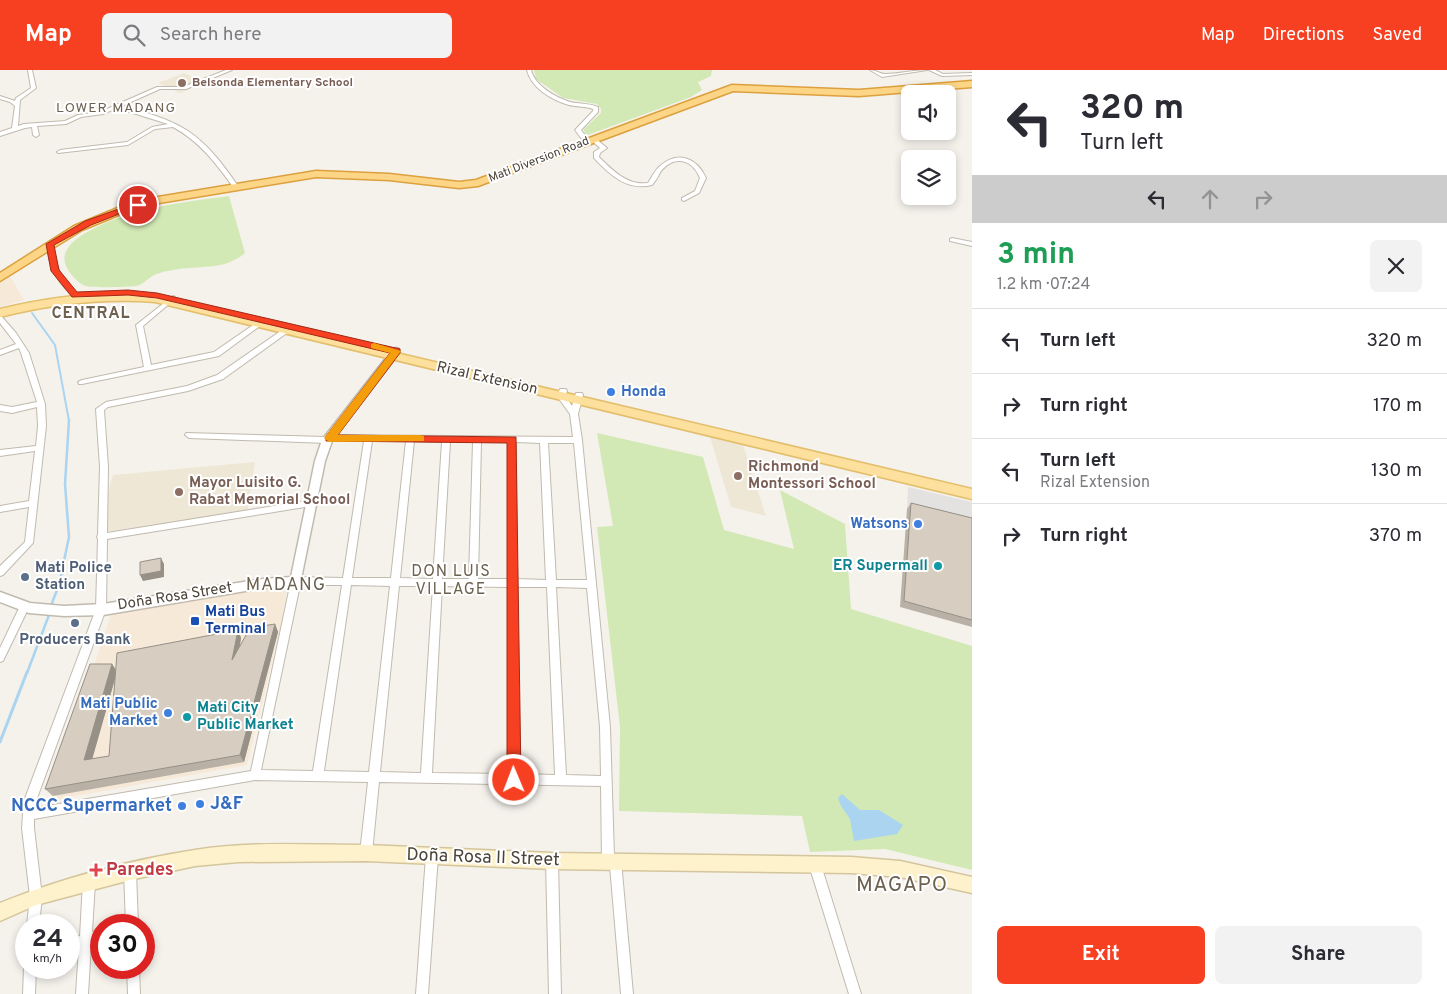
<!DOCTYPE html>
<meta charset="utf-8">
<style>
:root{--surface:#fff;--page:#f2f2f3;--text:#2b2b33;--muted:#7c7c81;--line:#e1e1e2;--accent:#f73f21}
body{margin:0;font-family:Overpass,sans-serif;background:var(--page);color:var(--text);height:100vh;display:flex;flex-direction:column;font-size:19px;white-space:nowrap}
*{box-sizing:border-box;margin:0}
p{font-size:16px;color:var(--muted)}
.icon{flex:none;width:28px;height:28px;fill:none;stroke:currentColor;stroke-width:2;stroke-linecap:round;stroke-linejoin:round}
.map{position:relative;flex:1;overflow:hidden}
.details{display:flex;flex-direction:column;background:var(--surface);width:475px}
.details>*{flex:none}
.hud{background:#fff;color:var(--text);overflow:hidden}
.buttons{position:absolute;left:901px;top:15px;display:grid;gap:10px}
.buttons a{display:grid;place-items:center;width:55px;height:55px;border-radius:8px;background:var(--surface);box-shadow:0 2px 8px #0003;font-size:25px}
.speed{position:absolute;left:15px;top:844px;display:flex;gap:10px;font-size:25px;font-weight:700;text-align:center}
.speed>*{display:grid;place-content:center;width:65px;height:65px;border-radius:50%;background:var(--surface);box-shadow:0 2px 8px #0003;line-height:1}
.speed small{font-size:12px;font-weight:400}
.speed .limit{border:8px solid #d22;background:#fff;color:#111}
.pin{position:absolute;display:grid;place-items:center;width:42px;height:42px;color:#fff;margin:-21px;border:2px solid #fff;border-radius:50%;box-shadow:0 1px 5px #0007}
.me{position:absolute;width:55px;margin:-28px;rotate:359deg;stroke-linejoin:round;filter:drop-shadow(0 0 4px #0008)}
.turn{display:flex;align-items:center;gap:18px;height:105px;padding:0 25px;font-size:22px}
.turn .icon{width:65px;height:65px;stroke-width:2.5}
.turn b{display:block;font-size:35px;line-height:42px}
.lanes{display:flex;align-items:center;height:48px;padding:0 25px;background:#0003;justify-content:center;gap:25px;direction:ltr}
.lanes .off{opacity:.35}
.round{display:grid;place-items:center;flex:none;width:52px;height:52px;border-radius:8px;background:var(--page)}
.head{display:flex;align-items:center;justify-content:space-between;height:85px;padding:0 25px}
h1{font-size:30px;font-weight:700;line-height:38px;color:#1e9e55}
.cta{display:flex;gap:10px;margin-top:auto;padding:10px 25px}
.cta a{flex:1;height:58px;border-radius:8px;background:var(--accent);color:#fff;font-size:20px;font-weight:700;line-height:58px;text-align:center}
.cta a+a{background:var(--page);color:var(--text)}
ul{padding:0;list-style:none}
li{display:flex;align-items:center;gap:15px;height:65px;padding:0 25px;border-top:1px solid var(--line)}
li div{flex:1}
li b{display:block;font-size:19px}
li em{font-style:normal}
header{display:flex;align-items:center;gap:30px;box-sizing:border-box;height:70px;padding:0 25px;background:var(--accent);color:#fff}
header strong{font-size:24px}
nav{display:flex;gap:28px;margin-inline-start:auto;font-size:18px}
.search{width:350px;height:45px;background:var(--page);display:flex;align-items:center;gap:12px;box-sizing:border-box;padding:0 18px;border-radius:8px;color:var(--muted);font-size:19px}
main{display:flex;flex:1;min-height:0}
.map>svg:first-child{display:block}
</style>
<header>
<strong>Map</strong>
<div class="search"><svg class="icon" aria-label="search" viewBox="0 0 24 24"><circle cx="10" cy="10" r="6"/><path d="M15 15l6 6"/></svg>Search here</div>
<nav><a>Map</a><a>Directions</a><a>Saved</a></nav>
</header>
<main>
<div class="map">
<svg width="972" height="924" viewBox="0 0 972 924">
<rect width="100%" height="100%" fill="#f5f2ec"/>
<!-- commercial -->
<path fill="#f6e9d8" d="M10,206L24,230L0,237V213Z
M288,514L280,560L247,695L48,731L112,542Z"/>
<!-- education -->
<path fill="#eee7d6" d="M184,3L206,12L180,23L158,13Z
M710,367L743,375L766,446L731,437Z
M255,392L248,439L177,452L103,462V440L113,405Z"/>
<!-- green -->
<path fill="#d2e9b5" d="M534,0H712L711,6L698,12L702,20L691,27L585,66L584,59L601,43V39L597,34L563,28L536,9Z
M229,126L245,183C224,201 199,195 173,200C166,201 157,203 151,207C146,210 141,216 135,216C128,217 91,218 86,216C81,215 74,208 71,204C55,185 71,171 89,161C130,138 183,132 229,126Z
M597,363L703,387L724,460L794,479L780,420L845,454L851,539L972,576V800L885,779L810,782L802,746L619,741L620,657L597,457L613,456Z"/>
<!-- parking -->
<path fill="#e4e2e0" d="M908,417L972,432V454L907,438Z"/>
<!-- water -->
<path fill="#aad4f0" d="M842,724L860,740H879L903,755L897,764L854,771L850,749L841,736L838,728Z"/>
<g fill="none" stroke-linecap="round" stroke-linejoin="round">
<!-- stream-far2 -->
<path stroke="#aad4f0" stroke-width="2" d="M32,243L55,275L69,351"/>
<!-- stream-far1 -->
<path stroke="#aad4f0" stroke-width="2.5" d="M52,533L59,515L69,467L65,414L69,350
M27,603L49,545"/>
<!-- stream -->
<path stroke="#aad4f0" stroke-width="3" d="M0,672L27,602"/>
<defs>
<path id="minor" d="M28,0H32L36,18L20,30L18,56L24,54L65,51L78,45L100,42L157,17H183L226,0H232L186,19H160L122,36C144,42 168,48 188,61C209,75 224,96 238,116L233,117C216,93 199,71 173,57L155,59L128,75L58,83L57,82L60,80L127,72L152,57L168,54L117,38L103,44L81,47L66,54L37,56L39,65L36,67L33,65L32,57L25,58L0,66V62L12,58L15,36L10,32L0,29V26L15,31L16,28L31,18Z
M527,0H531C535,16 555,27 570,32C579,34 589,33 598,37V42L581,60L589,71L588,72H584L575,60L593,41V39C586,36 577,37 569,35C552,30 531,18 527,0Z
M870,0C876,0 880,4 885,4C899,4 913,0 927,0L882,7Z
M929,0H935L943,4L972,3V5L942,6Z
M591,68H595L607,78L600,83L599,87C612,100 628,116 648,113C652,107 655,100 660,96C678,80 697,88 706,108L699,123L684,131L682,130V128L695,121L700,108C693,90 675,84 661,101C658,106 656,111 652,115C627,121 610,105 594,88V82L600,78L591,70Z
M952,168L972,172V176L950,171V169Z
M50,172L53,174C54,199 63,208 78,225L76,230H72V225C56,211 48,195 47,174Z
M173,226L175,227V229L143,256L151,295L214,282L259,251H263L264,253L219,286L82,314H79L78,312L82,310L144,297L136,255Z
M0,247H2L16,263L29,283L45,334L46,356L33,473L3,505L0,506V496L25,472L29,437L0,442V436L29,431L35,381L0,386V380L36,376L38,356L37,337L12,343L0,341V335L12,337L37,332L21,283L19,278L0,285V280L16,274L0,253Z
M285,258H287L291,260L223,309L188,321L108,337L104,340L108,397L107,463L311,430L315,433L311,436L107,469L106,539L36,731L35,738L251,701L291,511L293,508L296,507L343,508L364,371H331L327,373L189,368L185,365L186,363L326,367L329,365L573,367L570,344L557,326L560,319H566L567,321L565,326L572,336L576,323H582L583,325L578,344L582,370L610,657L614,786L619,787L621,791L633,924H621L610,796L604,795L602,791L601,716L379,712L372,783L370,787L366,789L362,787L360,783L368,712L255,710L34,749V758L42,827L39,855H27L30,827L22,758L24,731L96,539L98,469L97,467L98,464L100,397L96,339L106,332L187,316L217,305ZM372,371H406L391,508H352ZM414,371L442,372L433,509L400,508ZM450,372H473L469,509H442ZM481,372H508V509H478ZM516,372L540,373L546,510L517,509ZM548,373H574L587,510H556ZM300,515H342L313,701L261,700ZM351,515L390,516L369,702L324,701ZM399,516H433L421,703L380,702ZM442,516L508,517L509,704L432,703ZM517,517H547L555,705L519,704ZM556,517L587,518L600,657L601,706L566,705Z
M24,533L27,534L29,537L3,591L0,592V578L21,534Z
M432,780L436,782L438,786L428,924H416L426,786L428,782Z
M552,785L556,787L558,791L561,924H549L546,791L548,787Z
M815,789L819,791L821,795L861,924H849L809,795L811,791Z
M130,796L134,798L136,802L138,855H126L124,802L126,798Z
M89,806L93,808L95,812L92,862L101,860V872L91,875L88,924H76L79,878L69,881V869L80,866L83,812L85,808Z
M26,893V898H36L35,924H23L24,898Z
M127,898H139L140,924H128Z"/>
<path id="tertiary" d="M396,278L399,279V283L332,371L325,391L300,514L263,518L103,545L64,546L29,543L0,532V522L30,533L64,536L103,534L263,509L291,507L315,391L322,370L393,279Z"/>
<path id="secondary" d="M366,775L552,783L851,787L900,791L972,807V823L900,807L851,803L552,799L366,791L238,792L195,796L130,810L36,835L0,851V833C60,809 130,790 195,780C250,771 310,775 366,775Z"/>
<path id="primary" d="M116,223L155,226L972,419V429L155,232C102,228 52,234 0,247V239C38,230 76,224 116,223Z"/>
<path id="trunk" d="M972,11V17L859,26L733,21L478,116L459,118L389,110L316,107L159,133L128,141L82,160L0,211V203L74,156L120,137L158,127L316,101L389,104L459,112L476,110L732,15L859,20Z"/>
</defs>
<!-- minor casing -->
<use href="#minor" stroke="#c1baae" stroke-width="2"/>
<!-- tertiary casing -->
<use href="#tertiary" stroke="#c1baae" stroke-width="3"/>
<!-- secondary casing -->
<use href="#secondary" stroke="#d4c59c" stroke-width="3"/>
<!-- primary casing -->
<use href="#primary" stroke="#e3be6c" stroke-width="3"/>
<!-- trunk casing -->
<use href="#trunk" stroke="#dca03f" stroke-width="3"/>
<!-- minor -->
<use href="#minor" fill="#fff" fill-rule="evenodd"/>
<!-- tertiary -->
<use href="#tertiary" fill="#fff" fill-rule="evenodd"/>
<!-- secondary -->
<use href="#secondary" fill="#fef2cd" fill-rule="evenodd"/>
<!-- primary -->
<use href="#primary" fill="#fde09d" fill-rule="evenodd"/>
<!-- trunk -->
<use href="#trunk" fill="#fcd686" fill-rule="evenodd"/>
</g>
<!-- wall -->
<path fill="#b9b1a6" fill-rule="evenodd" d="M911,433L972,448V557L900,537L907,439Z
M275,554L278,562L244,692L53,726L45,719L112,594L116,600L238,560L241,568L240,575ZM115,608L109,686L92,689Z"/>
<!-- shaded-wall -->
<path fill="#969087" d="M161,488L164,494V507L143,511L140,505Z
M275,554L278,562L244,692L240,685Z
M238,560L241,568L236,597L232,590Z
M112,594L117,602L90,697L84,690Z"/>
<!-- building -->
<path fill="#d7cec1" stroke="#969087" d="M911,433L972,448V550L904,531Z
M161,488V501L140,505V492Z
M275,554L240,685L45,719L90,594H112L84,690L109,686L117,583L238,560L232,590L250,558Z"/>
<!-- route -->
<path fill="#f73f21" stroke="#a12915" d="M135,133L142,135L91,155L54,175L59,200L77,222L128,220L157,223L400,279V283L338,365L516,367L521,710L519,714L514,716L509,714L507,710V373L326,371V366L390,283L157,228L128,225L72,227L51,201L46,174L85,151Z"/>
<!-- slow -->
<path fill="#f59e0b" d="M374,273L401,281L338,365H420L424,366V371L329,372L324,368L390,283L371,278V274Z"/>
<!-- markers -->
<g fill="#8d6e63" stroke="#fff" stroke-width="2">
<circle cx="182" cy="13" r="5"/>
<circle cx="738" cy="406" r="5"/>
<circle cx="179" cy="422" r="5"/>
</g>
<g fill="#3f7fe0" stroke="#fff" stroke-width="2">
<circle cx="611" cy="322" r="5"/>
<circle cx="918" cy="454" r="5"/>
<circle cx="168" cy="643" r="5"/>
<circle cx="200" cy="734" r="5"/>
<circle cx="182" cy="736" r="5"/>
</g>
<g fill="#0f9aa8" stroke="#fff" stroke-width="2">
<circle cx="938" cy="496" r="5"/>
<circle cx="187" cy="647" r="5"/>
</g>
<g fill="#5c6f8a" stroke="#fff" stroke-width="2">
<circle cx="25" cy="507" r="5"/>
<circle cx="75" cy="553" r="5"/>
</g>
<rect fill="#1a4fb4" stroke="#fff" stroke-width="2" x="190" y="546" width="10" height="10" rx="2.5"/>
<path fill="#e0444e" stroke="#fff" stroke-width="2" d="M93.5 792.5h5v5h5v5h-5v5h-5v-5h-5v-5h5z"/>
<g text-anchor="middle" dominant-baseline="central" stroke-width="4" stroke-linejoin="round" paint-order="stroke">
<!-- far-education labels -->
<g font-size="12" font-weight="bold" fill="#785e54" stroke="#fff" text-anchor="start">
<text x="192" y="13">Belsonda Elementary School</text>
</g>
<!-- far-street labels -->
<g font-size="12" fill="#4a4339" stroke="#fff">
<text transform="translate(539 90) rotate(-21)">Mati Diversion Road</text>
</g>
<!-- far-neighbourhood labels -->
<g font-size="14" letter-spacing="1" fill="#6d6150" stroke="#fff">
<text x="116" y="38">LOWER MADANG</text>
</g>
<!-- street labels -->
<g font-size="15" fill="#4a4339" stroke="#fff">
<text transform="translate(487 309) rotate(13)">Rizal Extension</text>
<text transform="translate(175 527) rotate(-9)">Doña Rosa Street</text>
</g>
<!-- shop labels -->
<g font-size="15" font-weight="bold" fill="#366cbe" stroke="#fff" text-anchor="end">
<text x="621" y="322" text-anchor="start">Honda</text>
<text x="908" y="454">Watsons</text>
<text x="158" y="634">Mati Public<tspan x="158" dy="17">Market</tspan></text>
</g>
<!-- education labels -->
<g font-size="15" font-weight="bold" fill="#785e54" stroke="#fff" text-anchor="start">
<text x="748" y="397">Richmond<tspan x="748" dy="17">Montessori School</tspan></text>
<text x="189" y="413">Mayor Luisito G.<tspan x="189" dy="17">Rabat Memorial School</tspan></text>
</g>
<!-- culture labels -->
<g font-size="15" font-weight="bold" fill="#0d838f" stroke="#fff" text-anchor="end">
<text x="928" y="496">ER Supermall</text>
<text x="197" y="638" text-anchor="start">Mati City<tspan x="197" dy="17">Public Market</tspan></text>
</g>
<!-- service labels -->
<g font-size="15" font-weight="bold" fill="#4e5e75" stroke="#fff" text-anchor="start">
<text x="35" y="498">Mati Police<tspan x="35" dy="17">Station</tspan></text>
<text x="75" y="570" text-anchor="middle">Producers Bank</text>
</g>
<!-- transit labels -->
<g font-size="15" font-weight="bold" fill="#164399" stroke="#fff" text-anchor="start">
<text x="205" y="542">Mati Bus<tspan x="205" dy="17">Terminal</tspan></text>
</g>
<!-- far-district labels -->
<g font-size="16" font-weight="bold" letter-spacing="1" fill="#6d6150" stroke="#fff">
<text x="91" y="244">CENTRAL</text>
</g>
<!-- neighbourhood labels -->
<g font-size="16" letter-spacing="1" fill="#6d6150" stroke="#fff">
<text x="451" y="502">DON LUIS<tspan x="451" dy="18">VILLAGE</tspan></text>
</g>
<!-- quarter labels -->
<g font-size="18" letter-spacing="1" fill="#6d6150" stroke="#fff">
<text x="286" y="515">MADANG</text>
</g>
<!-- near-shop labels -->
<g font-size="18" font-weight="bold" fill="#366cbe" stroke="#fff" text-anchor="start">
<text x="210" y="734">J&amp;F</text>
<text x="172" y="736" text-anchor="end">NCCC Supermarket</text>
</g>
<!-- near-street labels -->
<g font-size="18" fill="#4a4339" stroke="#fff">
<text transform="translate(483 788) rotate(2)">Doña Rosa II Street</text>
</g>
<!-- near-health labels -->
<g font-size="18" font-weight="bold" fill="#be3a42" stroke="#fff" text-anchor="start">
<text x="106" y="800">Paredes</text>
</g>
<!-- near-quarter labels -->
<g font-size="21" letter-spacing="1" fill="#6d6150" stroke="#fff">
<text x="902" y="815">MAGAPO</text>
</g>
</g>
</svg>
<div class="buttons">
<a><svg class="icon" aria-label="sound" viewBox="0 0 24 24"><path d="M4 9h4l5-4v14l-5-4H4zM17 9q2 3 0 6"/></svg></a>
<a><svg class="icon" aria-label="layers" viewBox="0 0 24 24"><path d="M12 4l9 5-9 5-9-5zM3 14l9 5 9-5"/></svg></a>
</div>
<div class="speed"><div>24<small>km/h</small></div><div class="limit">30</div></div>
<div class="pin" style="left:138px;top:135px;background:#d93025"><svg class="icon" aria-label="arrive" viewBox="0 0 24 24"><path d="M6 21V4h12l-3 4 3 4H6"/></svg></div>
<svg class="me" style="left:514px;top:710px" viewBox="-20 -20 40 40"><circle r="17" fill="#f73f21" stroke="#fff" stroke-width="3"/><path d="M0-11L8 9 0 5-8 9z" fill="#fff"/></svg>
</div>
<section class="details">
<div class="hud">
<div class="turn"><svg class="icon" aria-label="left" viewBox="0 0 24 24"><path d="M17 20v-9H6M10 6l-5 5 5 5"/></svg><div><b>320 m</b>Turn left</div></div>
<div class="lanes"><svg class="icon" aria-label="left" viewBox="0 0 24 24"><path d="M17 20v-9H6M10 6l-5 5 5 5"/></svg><svg class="icon off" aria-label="ahead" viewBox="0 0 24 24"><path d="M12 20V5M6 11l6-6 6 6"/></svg><svg class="icon off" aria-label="right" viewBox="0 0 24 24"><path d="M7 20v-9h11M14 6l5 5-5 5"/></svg></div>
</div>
<div class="head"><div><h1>3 min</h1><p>1.2 km · 07:24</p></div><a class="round"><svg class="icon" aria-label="close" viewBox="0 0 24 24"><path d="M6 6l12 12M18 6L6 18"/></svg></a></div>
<ul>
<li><svg class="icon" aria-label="left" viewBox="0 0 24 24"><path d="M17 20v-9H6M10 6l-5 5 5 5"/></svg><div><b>Turn left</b></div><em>320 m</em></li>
<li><svg class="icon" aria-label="right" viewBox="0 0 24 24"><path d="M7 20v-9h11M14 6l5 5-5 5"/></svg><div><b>Turn right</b></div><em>170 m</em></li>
<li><svg class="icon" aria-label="left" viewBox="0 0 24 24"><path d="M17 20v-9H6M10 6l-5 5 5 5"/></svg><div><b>Turn left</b><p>Rizal Extension</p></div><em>130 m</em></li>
<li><svg class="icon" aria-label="right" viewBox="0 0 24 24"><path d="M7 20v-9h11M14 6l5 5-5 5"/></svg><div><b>Turn right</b></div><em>370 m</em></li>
</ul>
<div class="cta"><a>Exit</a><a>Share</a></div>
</section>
</main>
